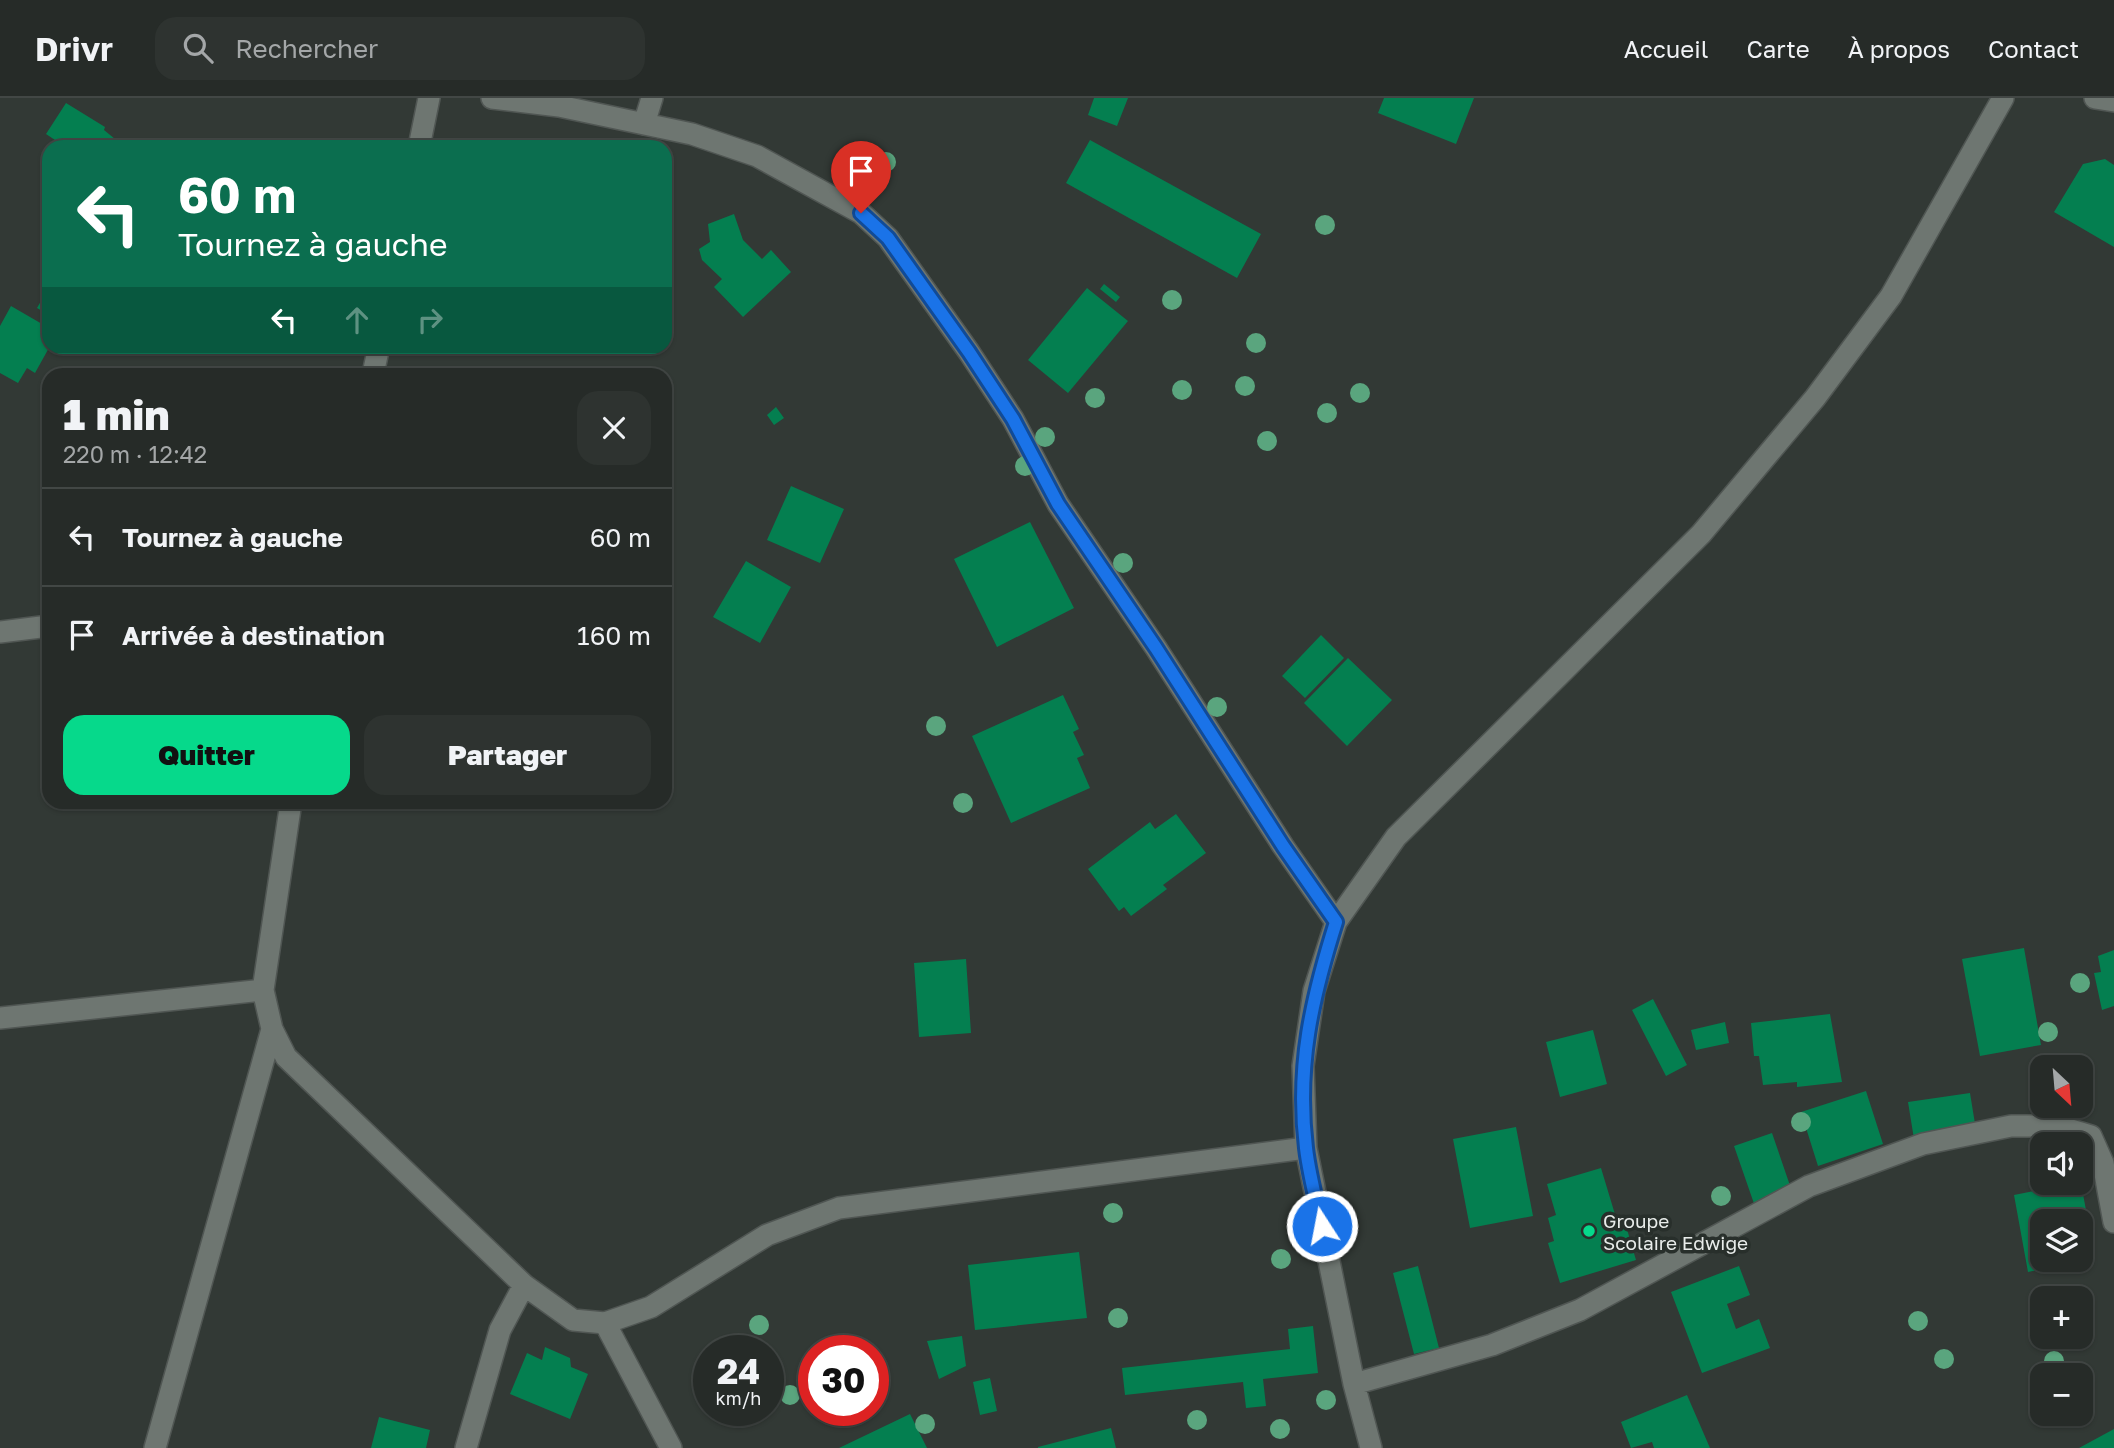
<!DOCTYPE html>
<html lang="fr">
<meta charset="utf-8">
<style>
:root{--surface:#262b28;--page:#2e3330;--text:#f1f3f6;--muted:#a4a7a8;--line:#424745;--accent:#06d98b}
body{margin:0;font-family:"Golos Text",sans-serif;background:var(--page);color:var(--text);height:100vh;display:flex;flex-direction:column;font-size:26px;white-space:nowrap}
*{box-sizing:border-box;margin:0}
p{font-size:23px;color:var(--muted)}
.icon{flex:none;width:38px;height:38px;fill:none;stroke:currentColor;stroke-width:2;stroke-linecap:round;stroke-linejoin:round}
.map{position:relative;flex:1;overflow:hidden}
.panel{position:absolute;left:42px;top:270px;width:630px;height:441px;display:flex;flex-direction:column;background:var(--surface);border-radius:21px;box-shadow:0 2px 5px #0004,0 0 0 2px var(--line)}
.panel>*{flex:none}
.top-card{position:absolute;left:42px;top:42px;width:630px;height:214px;border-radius:21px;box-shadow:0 2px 5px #0004,0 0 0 2px var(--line);background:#0b6e4f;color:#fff;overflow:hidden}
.needle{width:46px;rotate:154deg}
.tools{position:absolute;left:2030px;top:957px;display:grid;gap:14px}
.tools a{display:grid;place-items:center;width:63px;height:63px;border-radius:14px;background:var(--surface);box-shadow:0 2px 5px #0004,0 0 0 2px var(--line);font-size:35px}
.speed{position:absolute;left:693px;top:1237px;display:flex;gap:14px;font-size:35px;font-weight:700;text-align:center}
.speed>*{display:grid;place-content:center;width:91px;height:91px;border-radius:50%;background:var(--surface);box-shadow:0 2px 5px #0004,0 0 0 2px var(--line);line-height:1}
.speed small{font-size:18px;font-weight:400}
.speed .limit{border:10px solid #d22;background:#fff;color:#111}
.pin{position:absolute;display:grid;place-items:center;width:60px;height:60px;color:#fff;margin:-72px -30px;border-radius:50% 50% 50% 0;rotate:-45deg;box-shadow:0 0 7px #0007}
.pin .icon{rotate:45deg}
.me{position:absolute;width:77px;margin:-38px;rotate:349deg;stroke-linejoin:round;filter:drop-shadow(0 0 5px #0008)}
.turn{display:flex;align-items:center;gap:24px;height:147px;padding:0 21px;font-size:32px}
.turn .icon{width:91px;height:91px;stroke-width:2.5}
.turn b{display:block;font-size:49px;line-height:60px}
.lanes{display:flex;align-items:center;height:66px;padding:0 21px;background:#0003;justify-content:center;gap:35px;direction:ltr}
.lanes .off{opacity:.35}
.round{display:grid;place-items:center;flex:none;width:74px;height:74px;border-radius:21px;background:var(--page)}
.overview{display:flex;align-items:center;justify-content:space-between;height:119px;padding:0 21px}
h1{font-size:42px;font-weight:800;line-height:52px}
.cta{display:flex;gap:14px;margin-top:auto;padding:14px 21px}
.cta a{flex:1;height:80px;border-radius:21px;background:var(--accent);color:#111;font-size:28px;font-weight:800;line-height:80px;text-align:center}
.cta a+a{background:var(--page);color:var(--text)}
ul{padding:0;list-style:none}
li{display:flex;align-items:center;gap:21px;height:98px;padding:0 21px;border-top:2px solid var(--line)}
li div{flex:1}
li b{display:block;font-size:26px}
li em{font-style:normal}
header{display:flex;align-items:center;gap:42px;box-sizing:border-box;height:98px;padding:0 35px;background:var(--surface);border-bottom:2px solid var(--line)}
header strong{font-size:33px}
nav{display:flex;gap:38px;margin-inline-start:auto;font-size:24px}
.search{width:490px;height:63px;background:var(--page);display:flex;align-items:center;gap:18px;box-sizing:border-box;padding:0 24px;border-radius:21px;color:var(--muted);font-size:26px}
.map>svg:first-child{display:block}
</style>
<header>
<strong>Drivr</strong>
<div class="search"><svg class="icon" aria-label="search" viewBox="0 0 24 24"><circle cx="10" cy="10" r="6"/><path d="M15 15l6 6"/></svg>Rechercher</div>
<nav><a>Accueil</a><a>Carte</a><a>À propos</a><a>Contact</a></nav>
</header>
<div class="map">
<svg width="2114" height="1350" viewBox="0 0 2114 1350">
<rect width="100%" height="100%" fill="#323935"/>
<!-- building -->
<path fill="#047f50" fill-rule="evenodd" d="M1094,0H1128L1117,28L1088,17Z
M1384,0H1474L1456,46L1378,15Z
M66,5L105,29L104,32L115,41L120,49H51L55,42L46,36Z
M1090,42L1261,136L1237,180L1066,85Z
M2105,61L2114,67V149L2054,114L2083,66Z
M734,116L743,142L762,161L771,152L791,174L743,219L714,189L722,181L702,162L699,151L710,144L708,126Z
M1104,186L1120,199L1116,204L1100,191Z
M49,189V217L37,210Z
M1087,190L1128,223L1068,295L1028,262Z
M11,208L49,230L50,248L35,275L27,270L18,285L0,275V228Z
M776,309L784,320L774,327L767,317Z
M791,388L844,411L820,465L767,442Z
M1030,424L1074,510L997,549L954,461Z
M746,463L791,489L760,545L713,519Z
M1321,537L1344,560L1305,600L1282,578Z
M1348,560L1392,602L1347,648L1304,605Z
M1063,597L1079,631L1073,634L1084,657L1077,660L1090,690L1011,725L972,638Z
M1176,716L1206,755L1163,787L1167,791L1131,818L1124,809L1119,813L1088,771L1150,724L1155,731Z
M2024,850L2041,947L1980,958L1962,861Z
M2114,852V908L2102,912L2094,875L2101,874L2098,858Z
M966,861L971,935L919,939L914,865Z
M1653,901L1687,967L1666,978L1632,912Z
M1830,916L1842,984L1797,989V984L1763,987L1759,958H1754L1751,925Z
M1725,924L1729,945L1696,952L1691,932Z
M1593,932L1607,986L1560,999L1546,944Z
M1866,993L1883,1046L1818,1068L1801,1014Z
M1970,995L1976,1032L1914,1041L1908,1004Z
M1516,1029L1533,1118L1470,1130L1453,1041Z
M1772,1035L1797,1108L1759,1120L1734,1048Z
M1601,1070L1617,1123L1624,1121L1636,1162L1560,1185L1548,1145L1554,1143L1548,1120L1556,1117L1547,1086Z
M2048,1085H2081L2095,1161L2028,1174L2014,1097L2049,1090ZM2042,1124H2081V1162H2042Z
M1079,1154L1087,1220L975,1232L968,1167Z
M1418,1168L1439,1250L1414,1256L1393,1175Z
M1739,1168L1750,1197L1727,1206L1736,1231L1759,1221L1770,1250L1702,1275L1671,1194Z
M1313,1228L1318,1275L1263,1281L1266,1308L1246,1310L1243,1284L1125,1297L1122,1270L1290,1251L1288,1231Z
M962,1238L966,1268L939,1281L927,1243Z
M545,1249L570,1260L571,1269L588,1276L570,1321L510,1296L527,1255L542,1262Z
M990,1280L997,1313L980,1317L973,1284Z
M1687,1297L1710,1350H1654L1652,1344L1631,1350L1621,1324Z
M910,1316L927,1350H839Z
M379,1319L430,1332L426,1350H371Z
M1111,1330L1116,1350H1038V1349Z
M2114,1331V1350H2079Z"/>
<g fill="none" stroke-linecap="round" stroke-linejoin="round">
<defs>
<path id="street" d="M492,0L559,8L692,36L757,58L861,115L888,140L969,254L1013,321L1058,406L1156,550L1283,748L1336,824
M2095,0L2114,3
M644,26L652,0
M419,49L429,0
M373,276L379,248
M0,534L49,528
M291,704L263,892L272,931L286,959L524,1187L573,1222L605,1225L651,1209L767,1137L839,1110L1306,1050
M0,920L263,892
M605,1225L671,1350
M1354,1286L1492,1247L1580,1212L1809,1088L1923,1046L2011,1028H2058L2091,1038L2103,1065L2114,1124
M155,1350L272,931
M466,1350L500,1232L524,1187
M1371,1350L1354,1286L1306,1050L1303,968L1314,893L1336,824L1396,739L1701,436L1815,300L1891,198L2003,0"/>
</defs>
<!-- street casing -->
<use href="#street" stroke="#505653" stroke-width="24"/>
<!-- street -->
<use href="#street" stroke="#6e7671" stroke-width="21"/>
</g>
<!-- trees -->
<g fill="#5aa57e">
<circle cx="886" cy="64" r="10"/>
<circle cx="848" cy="71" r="10"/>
<circle cx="1325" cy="127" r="10"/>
<circle cx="1172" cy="202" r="10"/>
<circle cx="1256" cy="245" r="10"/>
<circle cx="1245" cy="288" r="10"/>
<circle cx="1182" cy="292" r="10"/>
<circle cx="1360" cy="295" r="10"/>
<circle cx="1095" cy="300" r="10"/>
<circle cx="1327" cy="315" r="10"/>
<circle cx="1045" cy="339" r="10"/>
<circle cx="1267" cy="343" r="10"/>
<circle cx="1025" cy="368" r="10"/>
<circle cx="1123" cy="465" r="10"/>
<circle cx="1217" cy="609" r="10"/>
<circle cx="936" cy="628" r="10"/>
<circle cx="963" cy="705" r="10"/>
<circle cx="2080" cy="885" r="10"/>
<circle cx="2048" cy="934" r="10"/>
<circle cx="1801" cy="1024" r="10"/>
<circle cx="1721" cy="1098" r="10"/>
<circle cx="1113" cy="1115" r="10"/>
<circle cx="1281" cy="1161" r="10"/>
<circle cx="1118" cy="1220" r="10"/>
<circle cx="1918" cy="1223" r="10"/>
<circle cx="759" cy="1227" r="10"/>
<circle cx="1944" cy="1261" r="10"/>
<circle cx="2054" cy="1263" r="10"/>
<circle cx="790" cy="1297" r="10"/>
<circle cx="1326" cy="1302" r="10"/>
<circle cx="1197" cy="1322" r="10"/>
<circle cx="925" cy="1326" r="10"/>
<circle cx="1280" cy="1331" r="10"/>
</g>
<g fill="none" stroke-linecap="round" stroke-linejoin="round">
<defs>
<path id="route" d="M861,115L888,140L969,254L1013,321L1058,406L1156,550L1283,748L1336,824C1312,900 1296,968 1306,1050C1309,1076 1316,1102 1322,1128"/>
</defs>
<!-- route casing -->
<use href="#route" stroke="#114b97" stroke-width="18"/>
<!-- route -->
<use href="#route" stroke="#1a73e8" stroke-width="12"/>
</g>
<!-- markers -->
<circle fill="#06d98b" stroke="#282f2b" stroke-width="2.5" cx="1589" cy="1133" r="7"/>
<g text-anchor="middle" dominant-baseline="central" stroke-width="7" stroke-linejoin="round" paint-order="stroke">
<!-- poi labels -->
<g font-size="19" fill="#e9edeb" stroke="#282f2b" text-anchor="start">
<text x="1603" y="1122">Groupe<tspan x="1603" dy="22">Scolaire Edwige</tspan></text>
</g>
</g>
</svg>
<div class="tools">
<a><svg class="needle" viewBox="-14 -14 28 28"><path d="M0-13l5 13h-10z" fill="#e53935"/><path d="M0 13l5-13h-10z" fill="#a4a7a8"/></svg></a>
<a><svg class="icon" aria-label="sound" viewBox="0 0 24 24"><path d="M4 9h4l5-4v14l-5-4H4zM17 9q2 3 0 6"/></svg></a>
<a><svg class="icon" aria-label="layers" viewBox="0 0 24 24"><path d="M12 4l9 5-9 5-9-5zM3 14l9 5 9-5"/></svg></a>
<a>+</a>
<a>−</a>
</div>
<div class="speed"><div>24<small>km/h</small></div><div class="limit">30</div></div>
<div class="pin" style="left:861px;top:115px;background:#d93025"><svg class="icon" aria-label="arrive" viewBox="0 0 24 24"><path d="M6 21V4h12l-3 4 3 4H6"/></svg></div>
<svg class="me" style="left:1322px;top:1128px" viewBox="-20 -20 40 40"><circle r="17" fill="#1a73e8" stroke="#fff" stroke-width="3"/><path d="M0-11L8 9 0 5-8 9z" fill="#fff"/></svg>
<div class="top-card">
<div class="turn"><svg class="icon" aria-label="left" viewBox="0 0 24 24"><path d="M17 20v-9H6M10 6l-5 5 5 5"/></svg><div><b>60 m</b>Tournez à gauche</div></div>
<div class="lanes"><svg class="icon" aria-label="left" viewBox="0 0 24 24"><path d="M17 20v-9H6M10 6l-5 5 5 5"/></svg><svg class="icon off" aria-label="ahead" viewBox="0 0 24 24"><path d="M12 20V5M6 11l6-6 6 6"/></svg><svg class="icon off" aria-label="right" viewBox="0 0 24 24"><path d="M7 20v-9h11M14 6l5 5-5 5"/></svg></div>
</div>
<section class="panel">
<div class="overview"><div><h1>1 min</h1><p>220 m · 12:42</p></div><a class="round"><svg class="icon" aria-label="close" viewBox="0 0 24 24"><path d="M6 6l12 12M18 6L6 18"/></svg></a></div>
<ul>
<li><svg class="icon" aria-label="left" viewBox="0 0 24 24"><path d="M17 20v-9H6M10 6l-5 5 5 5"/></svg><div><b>Tournez à gauche</b></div><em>60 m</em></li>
<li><svg class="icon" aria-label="arrive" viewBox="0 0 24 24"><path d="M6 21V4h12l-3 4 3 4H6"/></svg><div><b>Arrivée à destination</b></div><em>160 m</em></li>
</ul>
<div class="cta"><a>Quitter</a><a>Partager</a></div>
</section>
</div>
